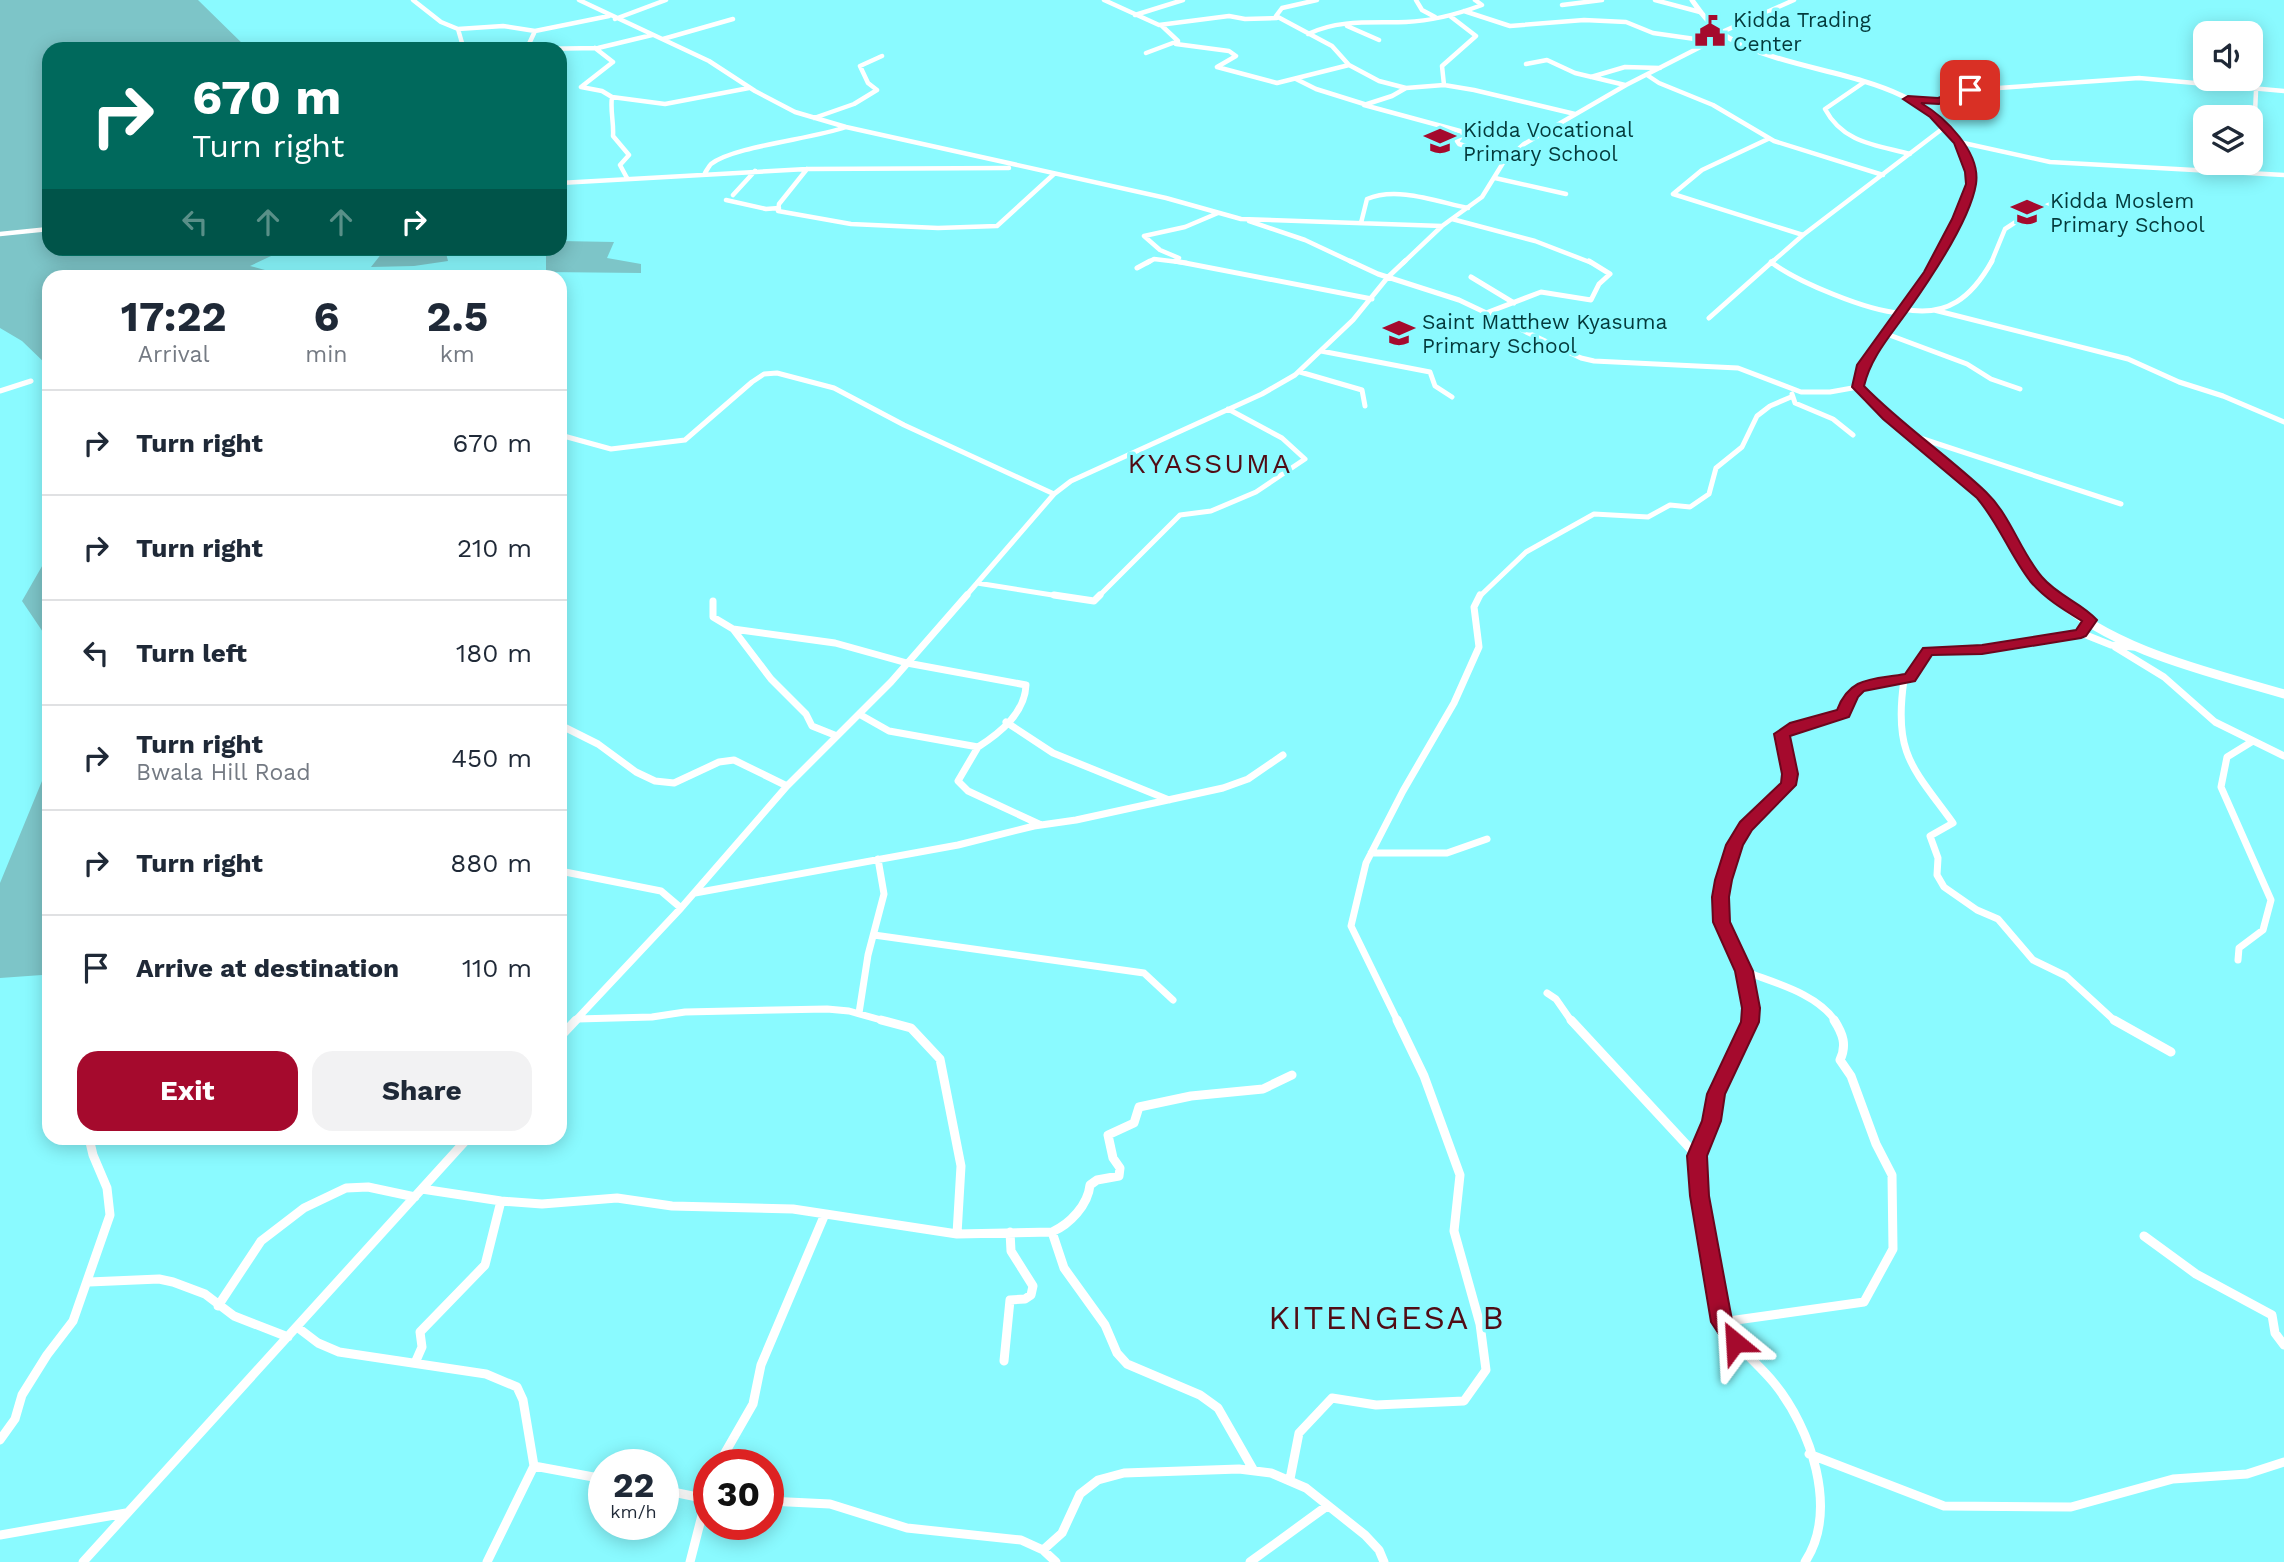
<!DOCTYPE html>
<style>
:root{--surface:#fff;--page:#f2f2f3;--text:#1f2937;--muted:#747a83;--line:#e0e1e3;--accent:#a50a2d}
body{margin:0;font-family:"Work Sans",sans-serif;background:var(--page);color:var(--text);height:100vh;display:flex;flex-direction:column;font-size:26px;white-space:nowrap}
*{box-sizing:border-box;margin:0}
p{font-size:23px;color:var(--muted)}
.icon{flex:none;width:38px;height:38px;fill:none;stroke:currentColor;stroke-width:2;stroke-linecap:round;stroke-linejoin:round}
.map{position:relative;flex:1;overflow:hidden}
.drawer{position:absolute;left:42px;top:270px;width:525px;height:875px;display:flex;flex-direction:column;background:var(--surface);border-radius:21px;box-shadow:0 4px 18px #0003}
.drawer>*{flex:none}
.banner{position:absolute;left:42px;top:42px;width:525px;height:214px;border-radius:21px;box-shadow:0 4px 18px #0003;background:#00695c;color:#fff;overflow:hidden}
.controls{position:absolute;left:2193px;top:21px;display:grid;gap:14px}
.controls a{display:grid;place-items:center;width:70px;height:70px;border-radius:14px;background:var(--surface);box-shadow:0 4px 18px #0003;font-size:35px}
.speed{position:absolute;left:588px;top:1449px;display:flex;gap:14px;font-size:35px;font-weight:700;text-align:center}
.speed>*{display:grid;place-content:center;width:91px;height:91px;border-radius:50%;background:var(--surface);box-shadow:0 4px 18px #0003;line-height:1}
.speed small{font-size:18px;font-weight:400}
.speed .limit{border:10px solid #d22;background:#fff;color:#111}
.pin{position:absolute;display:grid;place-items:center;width:60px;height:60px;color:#fff;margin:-30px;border-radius:14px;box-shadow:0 4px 10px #0006}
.me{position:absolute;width:77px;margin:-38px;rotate:333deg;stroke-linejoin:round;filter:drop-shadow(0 0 5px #0008)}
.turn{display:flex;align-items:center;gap:24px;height:147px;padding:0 35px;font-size:32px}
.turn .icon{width:91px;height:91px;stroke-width:2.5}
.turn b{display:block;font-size:49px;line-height:60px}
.lanes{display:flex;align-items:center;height:66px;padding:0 35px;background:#0003;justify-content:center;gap:35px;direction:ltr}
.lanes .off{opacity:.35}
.eta{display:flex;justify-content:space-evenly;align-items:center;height:119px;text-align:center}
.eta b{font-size:42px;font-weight:700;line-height:49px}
.action{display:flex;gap:14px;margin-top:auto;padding:14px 35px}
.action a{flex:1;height:80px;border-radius:21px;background:var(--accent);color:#fff;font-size:28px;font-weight:700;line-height:80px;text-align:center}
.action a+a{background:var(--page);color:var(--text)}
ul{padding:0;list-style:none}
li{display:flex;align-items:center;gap:21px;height:105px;padding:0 35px;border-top:2px solid var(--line)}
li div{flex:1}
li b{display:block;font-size:26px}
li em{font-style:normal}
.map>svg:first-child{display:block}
</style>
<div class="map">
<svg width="2284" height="1562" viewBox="0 0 2284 1562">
<rect width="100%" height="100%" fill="#8afaff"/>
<!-- green -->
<path fill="#7dc5c8" d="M0,0H198L248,49H49V248L286,249L250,266L287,276H49V367L22,341L0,328Z
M560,241L614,242L607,258L641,264V273L546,272V249L560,248Z
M386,248L445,249L448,261L414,266L371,267Z
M49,554V641L22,601Z
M49,764V968L42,975L0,978V883Z"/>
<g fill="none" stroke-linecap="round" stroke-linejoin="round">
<!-- minor-far3 -->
<path stroke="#fff" stroke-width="4.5" d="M413,0L441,22L458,29L462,43L458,49
M579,0L709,61L755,91L795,112L846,127L1166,198L1241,219L1442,226
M1104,0L1159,25L1229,16L1245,19L1277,18
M1317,0L1282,8L1276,16L1332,46L1349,65L1379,81L1406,88L1444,85L1474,90L1575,114
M1416,0L1422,10L1435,17
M1655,0L1700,12
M1562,5L1602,0
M1464,11L1510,26L1584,20L1626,22L1653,33L1709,41
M1135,15L1183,0
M615,19L666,0
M1347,26L1379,40
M458,29L503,26L535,31L609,16
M1308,34C1339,19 1373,23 1406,22C1432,21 1458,14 1482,5L1475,0
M663,39L733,19
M1176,44L1229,51L1236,56L1217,67
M595,48L613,62L581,87L602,91L612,97C610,111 614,122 613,136L629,155L620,165L627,178
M474,49H498
M532,49L528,46L535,31
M534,49L598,48L652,35
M1146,53L1178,41L1161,25
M1526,64L1547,60L1575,73L1625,85
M1217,67L1277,83L1349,65
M1647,75L1659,83L1713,105L1774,141L1883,175
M1591,77L1625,67L1660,68
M1296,79L1316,89L1364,104
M1863,83L1825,109C1843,143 1876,145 1910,154
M1444,85L1442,66L1476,36L1450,16
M1406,88L1392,96L1364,105L1460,131L1464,133L1457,141L1459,144L1506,159
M612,97L665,104L749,88
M1908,100L1939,101L1970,90L2139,78L2284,91
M2255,113L2256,91
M814,118L854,104L877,90L868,83L860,66L882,56
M1768,139L1702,170L1673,194L1803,235
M1959,142L2050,162L2284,175
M807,169L779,204L778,211L851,224L938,228L997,226L1054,174
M705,173C707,170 709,166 711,164C734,146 813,139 846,127
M1495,178L1566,194
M560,183L807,169L1009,168
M733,195L755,171
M726,200L766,209L779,208
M1452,219L1535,241L1592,263
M1249,221L1305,240L1354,263
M1361,223L1367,199C1397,186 1438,202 1468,208
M0,234L49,229
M1179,258L1160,250L1144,236L1185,227L1218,213
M1147,263L1154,259L1187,263
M1403,263L1442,226L1482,197L1503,163L1524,144L1626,85L1716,39L1722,32L1794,0
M1771,263L1803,235L1946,126
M1991,263L2005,229L2028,214L2055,202"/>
<!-- minor-far2 -->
<path stroke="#fff" stroke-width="5" d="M1175,261L1372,299
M1350,261L1378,274L1459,300L1581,358L1594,361L1738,368L1801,392H1830L1858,387
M1771,262C1797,282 1868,311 1900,313
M1137,268L1150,261
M1471,277L1514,303
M1903,309C1947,318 1972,297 1992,261
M1934,310L2128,359L2179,382L2223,396L2284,422
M1486,313L1541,292L1591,300L1599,284L1610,274L1589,261
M1709,318L1773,261
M1884,333L1967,364L1991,379L2020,389
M1321,351L1430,372L1435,386L1452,397
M1300,372L1362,390L1365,406
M0,391L31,381
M1792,394L1795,403L1833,419L1853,435
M560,435L611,449L685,440L752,382L764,374L777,373L834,388L904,425L1054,494
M1911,435L2121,504
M977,583L1065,597
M965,597L1054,494L1071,481L1262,394L1295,375L1353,320L1388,277L1405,261
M1098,597L1180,515L1211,511L1256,492L1305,459L1282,438L1228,409
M1479,597L1526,552L1594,514L1648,517L1670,505L1690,507L1709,494L1716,468L1742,447L1757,416L1770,406L1791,397"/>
<!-- minor-far1 -->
<path stroke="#fff" stroke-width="7" d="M1054,595L1094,601L1100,595
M713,601V617L733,629L835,643L907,663L1026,685C1025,713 1000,733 978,747L889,731L859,714
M733,629L771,679L806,714L812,726L837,736
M2115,647L2164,677L2215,722L2284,756
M1904,680C1893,754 1913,768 1953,823L1930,836L1938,858L1937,875L1944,887L1977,910L1998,919L2033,960L2066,976L2116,1022
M1006,722L1053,753L1169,800
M560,725L598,744L636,772L655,781L674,783L719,762L734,760L787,786
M978,747L958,781L968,791L1039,824
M1371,853H1447L1487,839
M560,871L661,891L681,908
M695,893L958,845L1034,826L1076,820L1223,788L1248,779L1283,755
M874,935L1144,973L1173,1000
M2238,960L2239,948L2263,930L2271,900L2221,787L2227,757L2253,741
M1744,971C1774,983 1817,993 1836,1022
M1547,993L1556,999L1572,1022
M859,1013L868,955L884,894L878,859
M577,1019L652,1017L685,1012L827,1009L849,1011L888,1022
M574,1022L681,908L787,786L891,682L967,595
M1398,1022L1351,926L1366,863L1403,791L1454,703L1479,647L1474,607L1480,595
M1750,1022C1752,972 1714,931 1724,880C1727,862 1734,840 1746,826C1759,811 1786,800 1790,779C1792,765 1783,751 1781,737L1784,731L1844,713C1858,677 1875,684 1910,677L1928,651L1982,649L2081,633L2111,645L2133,647"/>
<!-- minor -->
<path stroke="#fff" stroke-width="9" d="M881,1020L911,1028L940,1059L961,1166L957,1234
M1571,1020L1697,1156
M1750,1020L1745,1039L1716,1094L1697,1166L1722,1322C1734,1346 1757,1362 1774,1383C1811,1428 1839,1510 1805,1562
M2114,1020L2171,1052
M560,1037L576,1020
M422,1189L501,1201L542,1204L617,1198L672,1206L793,1209L957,1234L1052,1232C1070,1224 1088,1205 1090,1185L1097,1180L1119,1176L1120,1168L1113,1158L1108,1135L1134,1123L1139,1107L1191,1096L1263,1089L1292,1075
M1052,1232L1064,1268L1105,1325L1117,1353L1127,1364L1200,1395L1218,1408L1254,1471
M2144,1236L2196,1274L2272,1315L2275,1333L2284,1345
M89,1282L159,1279L173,1282L205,1294L234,1316L288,1337
M218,1306L261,1241L304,1208L346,1188L368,1187L415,1197
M1722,1322L1864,1302L1893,1249L1892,1175L1876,1144L1851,1076L1840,1060C1847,1045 1843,1034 1834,1020
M297,1327L318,1343L339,1352L486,1374L517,1387L523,1400L534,1466L487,1562
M1004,1361L1010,1300L1025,1299L1031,1295L1033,1286L1011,1251L1010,1232
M415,1363L422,1347L420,1332L485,1265L501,1201
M0,1440L15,1419L22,1395L47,1355L73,1321L110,1215L107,1188L93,1155L89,1138
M1809,1454L1944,1506L2071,1507L2173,1479L2247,1474L2284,1462
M718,1465L753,1404L761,1365L825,1214
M534,1466L604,1479
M1290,1479L1299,1433L1332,1398L1376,1405L1464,1401L1486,1370L1480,1324L1454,1231L1460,1175L1424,1076L1397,1020
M663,1490L707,1499
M768,1501L830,1504L907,1528L1021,1540L1043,1550L1056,1562
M0,1535L126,1513
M1043,1550L1062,1533L1080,1494L1098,1480L1124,1473L1239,1469L1271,1473L1306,1488L1365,1535L1379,1550L1384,1562
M83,1562L468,1138
M690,1562L709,1488
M1250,1562L1327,1506"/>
<!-- tertiary-far2 -->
<path stroke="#fff" stroke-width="5" d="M1692,0C1702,15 1714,29 1729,38C1802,80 1917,68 1961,149C1969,164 1971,180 1967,196L1935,263"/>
<!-- tertiary-far1 -->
<path stroke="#fff" stroke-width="7" d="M1936,261L1930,273L1863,365L1858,387L1867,399L1982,496L2029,571L2054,597"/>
<!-- tertiary -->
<path stroke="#fff" stroke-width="9" d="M2052,595C2114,651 2206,671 2284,694"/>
</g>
<!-- route -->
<path fill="#a50a2d" stroke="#6b061d" stroke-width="2" d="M1966,88L1975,90L1939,104L1921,103C1945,117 1981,152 1976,184C1970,221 1929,281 1907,312C1890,336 1871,357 1864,386C1902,425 1947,455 1986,492C2011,516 2020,551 2042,577C2058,596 2082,603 2097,620L2086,636L2081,638L1982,654L1932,655L1915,681L1864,691L1858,697L1849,717L1790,736L1798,774L1796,785L1752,830L1743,845L1732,880L1729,897L1730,922L1753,971L1760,1008L1759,1022L1725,1094L1721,1121L1707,1156L1709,1196L1732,1320L1746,1342L1743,1348L1735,1351L1728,1348L1711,1322L1690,1196L1687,1156L1702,1121L1707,1094L1741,1022L1742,1008L1735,971L1713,922L1712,897L1715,880L1726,845L1740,822L1781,783L1782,774L1774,734L1790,723L1837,710C1850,676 1872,680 1905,674L1923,648L1982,645L2076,630L2082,621C2064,610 2044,598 2030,581C2010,555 1999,524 1977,498L1883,419L1852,387L1857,365L1924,272L1952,219L1966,184L1965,172L1954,143L1930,117L1903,99L1908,96L1938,98Z"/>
<!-- icons -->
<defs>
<symbol id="civic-bare" viewBox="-9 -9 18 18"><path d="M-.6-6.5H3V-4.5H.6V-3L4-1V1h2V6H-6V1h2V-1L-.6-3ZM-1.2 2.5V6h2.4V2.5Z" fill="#a50a2d" stroke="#8afaff" stroke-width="2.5" paint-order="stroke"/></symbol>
<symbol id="school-bare" viewBox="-9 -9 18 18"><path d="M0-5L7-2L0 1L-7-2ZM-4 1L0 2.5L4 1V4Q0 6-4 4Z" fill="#a50a2d" stroke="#8afaff" stroke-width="2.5" paint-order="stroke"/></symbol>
</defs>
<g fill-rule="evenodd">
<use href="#civic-bare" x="1688" y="9" width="44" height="44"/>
<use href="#school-bare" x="1418" y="119" width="44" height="44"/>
<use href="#school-bare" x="2005" y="190" width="44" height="44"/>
<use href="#school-bare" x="1377" y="311" width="44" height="44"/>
</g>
<g text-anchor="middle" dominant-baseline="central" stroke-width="7" stroke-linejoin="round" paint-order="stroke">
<!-- far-poi labels -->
<g font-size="21" fill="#043a3c" stroke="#8afaff" text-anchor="start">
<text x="1733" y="19">Kidda Trading<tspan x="1733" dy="24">Center</tspan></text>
<text x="1463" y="129">Kidda Vocational<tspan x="1463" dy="24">Primary School</tspan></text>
<text x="2050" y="200">Kidda Moslem<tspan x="2050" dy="24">Primary School</tspan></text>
<text x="1422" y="321">Saint Matthew Kyasuma<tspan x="1422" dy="24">Primary School</tspan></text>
</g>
<!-- quarter labels -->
<g font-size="28" letter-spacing="2" fill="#510c15" stroke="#8afaff">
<text x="1210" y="463">KYASSUMA</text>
</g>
<!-- near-quarter labels -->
<g font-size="33" letter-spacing="2" fill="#510c15" stroke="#8afaff">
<text x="1387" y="1317">KITENGESA B</text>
</g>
</g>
</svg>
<div class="controls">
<a><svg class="icon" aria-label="sound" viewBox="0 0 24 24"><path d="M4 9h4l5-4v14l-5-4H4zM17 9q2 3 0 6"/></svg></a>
<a><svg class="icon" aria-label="layers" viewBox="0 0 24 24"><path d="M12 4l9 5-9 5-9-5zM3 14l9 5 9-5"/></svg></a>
</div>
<div class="speed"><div>22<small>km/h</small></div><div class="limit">30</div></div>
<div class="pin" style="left:1970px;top:90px;background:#d93025"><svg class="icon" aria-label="arrive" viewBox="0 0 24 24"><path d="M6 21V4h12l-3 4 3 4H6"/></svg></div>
<svg class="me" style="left:1735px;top:1342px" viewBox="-20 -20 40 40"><path d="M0-17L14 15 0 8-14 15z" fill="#a50a2d" stroke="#fff" stroke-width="4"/></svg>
<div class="banner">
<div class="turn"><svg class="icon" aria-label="right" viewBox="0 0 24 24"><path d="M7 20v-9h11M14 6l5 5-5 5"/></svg><div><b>670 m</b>Turn right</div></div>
<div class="lanes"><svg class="icon off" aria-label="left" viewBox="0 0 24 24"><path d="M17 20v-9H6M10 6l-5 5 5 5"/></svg><svg class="icon off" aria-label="ahead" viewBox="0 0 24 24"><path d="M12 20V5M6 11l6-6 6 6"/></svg><svg class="icon off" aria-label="ahead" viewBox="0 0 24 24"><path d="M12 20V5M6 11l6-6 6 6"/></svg><svg class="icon" aria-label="right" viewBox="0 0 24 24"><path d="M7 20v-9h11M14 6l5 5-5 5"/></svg></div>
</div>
<section class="drawer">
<div class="eta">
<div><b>17:22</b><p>Arrival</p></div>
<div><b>6</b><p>min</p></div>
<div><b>2.5</b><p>km</p></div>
</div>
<ul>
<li><svg class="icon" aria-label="right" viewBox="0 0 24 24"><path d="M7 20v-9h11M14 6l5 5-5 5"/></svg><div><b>Turn right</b></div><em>670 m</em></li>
<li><svg class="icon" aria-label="right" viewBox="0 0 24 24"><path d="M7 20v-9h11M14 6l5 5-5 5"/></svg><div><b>Turn right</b></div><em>210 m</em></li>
<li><svg class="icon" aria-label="left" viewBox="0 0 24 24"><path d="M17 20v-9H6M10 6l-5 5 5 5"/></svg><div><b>Turn left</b></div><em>180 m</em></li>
<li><svg class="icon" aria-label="right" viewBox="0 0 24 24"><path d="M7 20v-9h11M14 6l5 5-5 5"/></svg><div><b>Turn right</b><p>Bwala Hill Road</p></div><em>450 m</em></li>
<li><svg class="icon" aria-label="right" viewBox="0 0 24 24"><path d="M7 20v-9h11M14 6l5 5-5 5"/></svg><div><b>Turn right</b></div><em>880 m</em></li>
<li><svg class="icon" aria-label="arrive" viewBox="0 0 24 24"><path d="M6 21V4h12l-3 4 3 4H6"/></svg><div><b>Arrive at destination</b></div><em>110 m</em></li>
</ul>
<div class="action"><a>Exit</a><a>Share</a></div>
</section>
</div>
